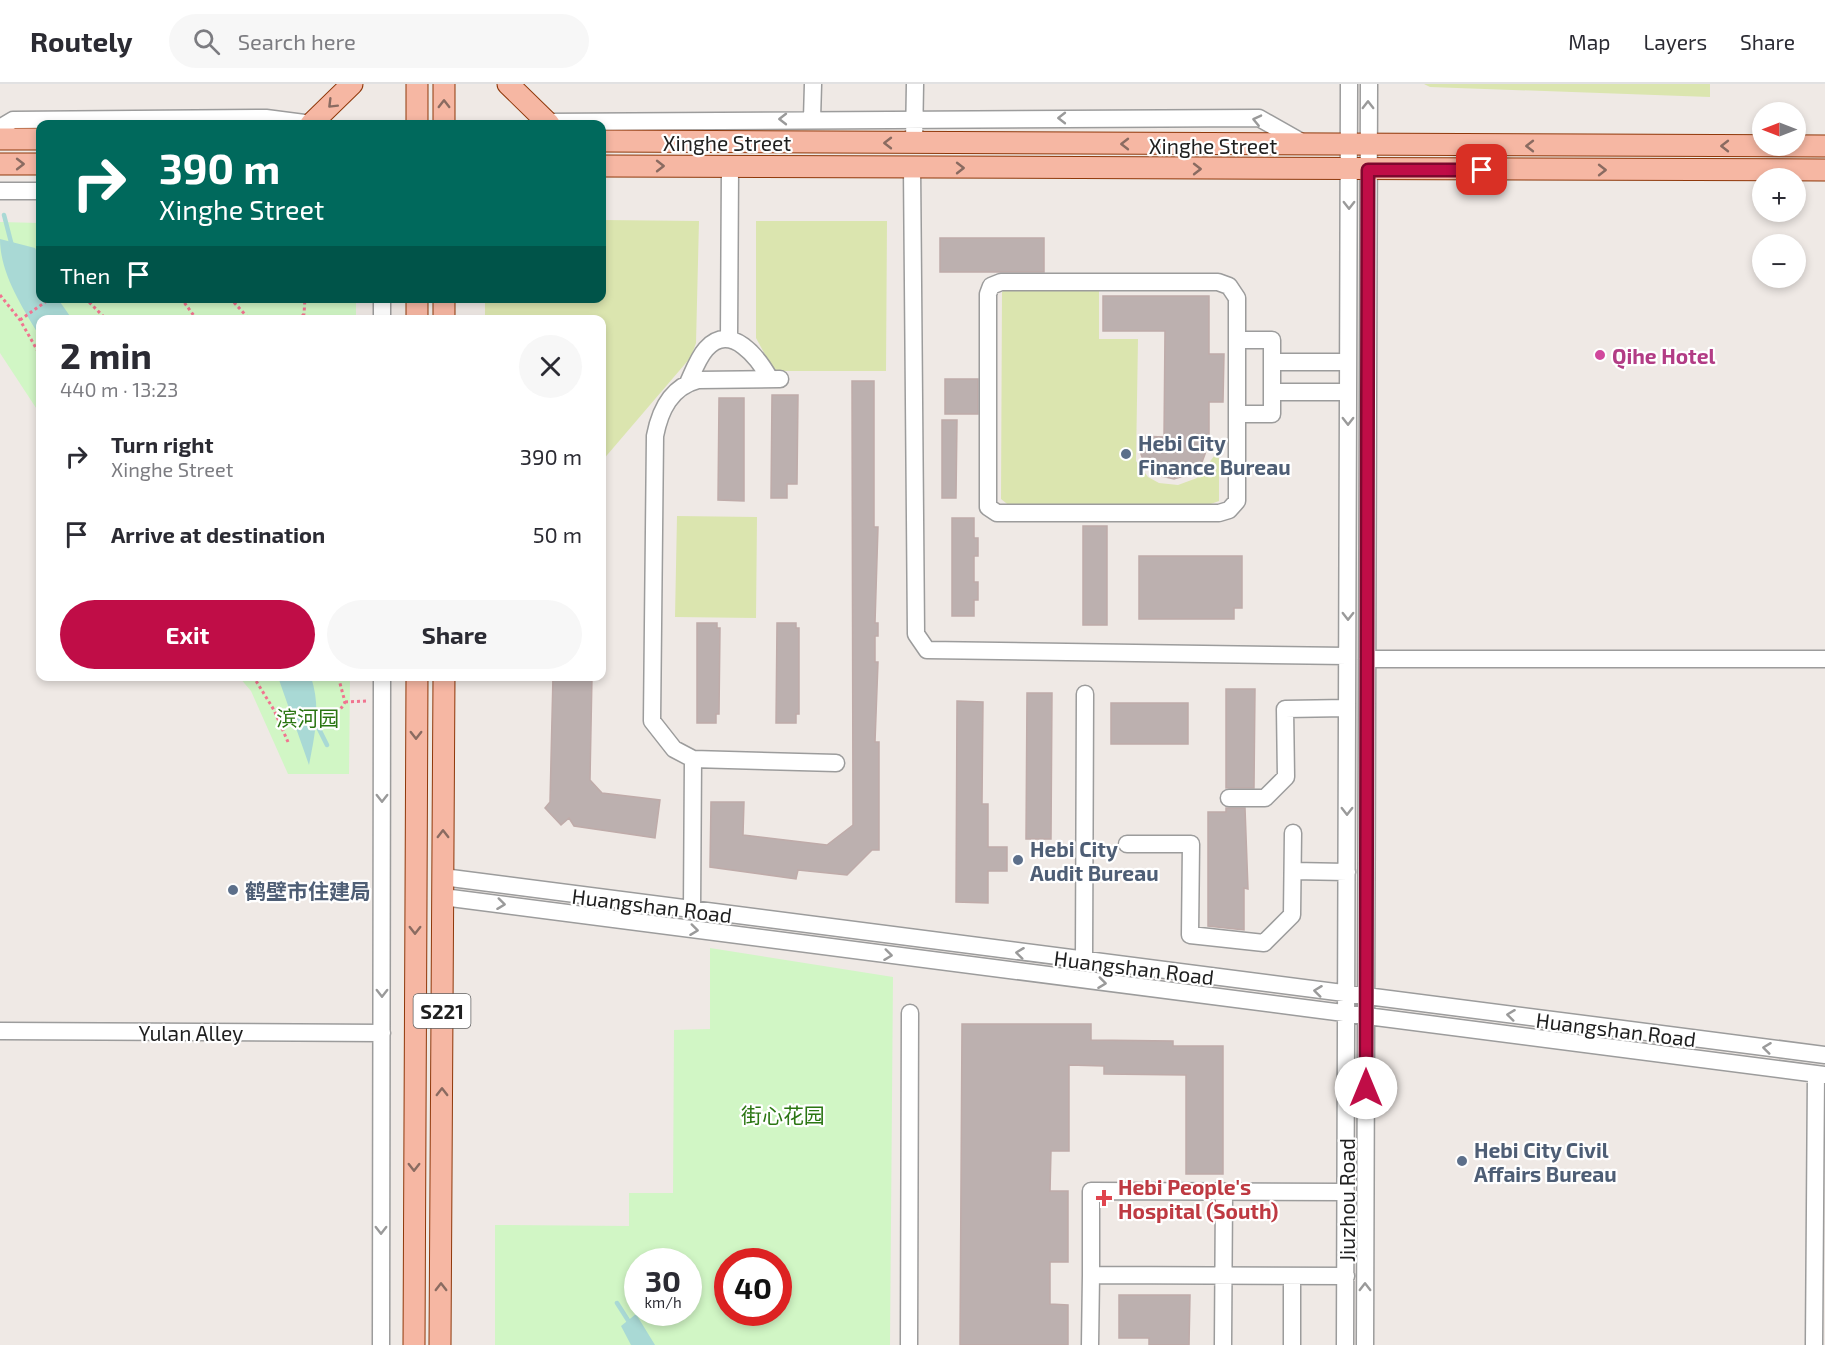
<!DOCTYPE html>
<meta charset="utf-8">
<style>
:root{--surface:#fff;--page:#f7f7f7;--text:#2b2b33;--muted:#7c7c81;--line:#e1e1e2;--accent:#c00d47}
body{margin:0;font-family:"Exo 2","Noto Sans SC",sans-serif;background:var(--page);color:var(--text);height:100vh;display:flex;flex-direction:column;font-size:22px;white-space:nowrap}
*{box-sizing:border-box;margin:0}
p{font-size:20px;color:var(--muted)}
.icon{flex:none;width:33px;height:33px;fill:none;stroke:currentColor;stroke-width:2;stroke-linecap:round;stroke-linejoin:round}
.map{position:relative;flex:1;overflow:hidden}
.panel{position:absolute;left:36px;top:231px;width:570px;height:366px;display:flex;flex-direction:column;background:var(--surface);border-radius:12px;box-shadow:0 3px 9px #0003}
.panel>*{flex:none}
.top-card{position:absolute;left:36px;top:36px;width:570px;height:183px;border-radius:12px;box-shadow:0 3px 9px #0003;background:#00695c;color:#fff;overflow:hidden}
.needle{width:39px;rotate:270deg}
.fabs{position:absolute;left:1752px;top:18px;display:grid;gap:12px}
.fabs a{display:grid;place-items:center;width:54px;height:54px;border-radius:50%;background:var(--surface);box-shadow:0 3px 9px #0003;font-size:30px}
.speed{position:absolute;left:624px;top:1164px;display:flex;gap:12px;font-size:30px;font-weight:700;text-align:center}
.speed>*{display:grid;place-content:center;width:78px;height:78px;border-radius:50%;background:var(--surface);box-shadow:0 3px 9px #0003;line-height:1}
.speed small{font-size:15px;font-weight:400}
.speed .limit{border:9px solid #d22;background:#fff;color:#111}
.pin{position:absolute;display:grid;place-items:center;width:51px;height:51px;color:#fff;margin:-26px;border-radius:12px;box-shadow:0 3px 9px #0006}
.me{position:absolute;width:66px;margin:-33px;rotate:0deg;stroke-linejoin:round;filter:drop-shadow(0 0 4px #0008)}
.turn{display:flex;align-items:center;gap:21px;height:126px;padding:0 24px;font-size:27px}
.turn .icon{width:78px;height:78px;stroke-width:2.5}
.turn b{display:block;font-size:42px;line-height:51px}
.then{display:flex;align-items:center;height:57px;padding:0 24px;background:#0003;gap:12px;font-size:22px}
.round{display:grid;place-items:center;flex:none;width:63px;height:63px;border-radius:32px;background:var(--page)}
.head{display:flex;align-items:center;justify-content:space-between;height:102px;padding:0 24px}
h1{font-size:36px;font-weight:700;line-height:45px}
.primary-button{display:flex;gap:12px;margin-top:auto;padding:12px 24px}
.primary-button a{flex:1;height:69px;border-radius:36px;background:var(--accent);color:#fff;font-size:24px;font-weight:700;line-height:69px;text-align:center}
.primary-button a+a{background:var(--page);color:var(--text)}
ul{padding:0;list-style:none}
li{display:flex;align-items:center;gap:18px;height:78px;padding:0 24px}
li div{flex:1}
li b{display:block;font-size:22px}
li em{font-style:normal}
header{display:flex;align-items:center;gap:36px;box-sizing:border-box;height:84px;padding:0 30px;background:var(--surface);border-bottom:2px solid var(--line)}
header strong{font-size:28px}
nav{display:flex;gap:33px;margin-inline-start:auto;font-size:21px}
.search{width:420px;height:54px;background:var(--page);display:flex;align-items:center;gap:15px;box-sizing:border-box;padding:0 21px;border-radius:33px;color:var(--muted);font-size:22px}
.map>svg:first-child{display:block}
</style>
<header>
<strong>Routely</strong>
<div class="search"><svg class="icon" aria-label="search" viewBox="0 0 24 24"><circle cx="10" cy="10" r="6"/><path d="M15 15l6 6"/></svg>Search here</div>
<nav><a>Map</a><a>Layers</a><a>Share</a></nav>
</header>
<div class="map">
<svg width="1825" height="1261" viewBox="0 0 1825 1261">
<rect width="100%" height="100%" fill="#efe9e5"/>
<!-- grass -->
<path fill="#dbe5af" d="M1424,0H1710V13L1430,3Z
M602,136L699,137L696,259L691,273L602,377V236H485V215L602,214Z
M756,137H887L886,287H774L756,254Z
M1099,204V255H1138L1136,377L1148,393L1159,399L1178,401L1197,394L1215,371L1219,374V417L1208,421L1011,423L1001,415L1002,208L1005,205Z
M677,432L757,433L756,534L675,533Z"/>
<!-- park -->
<path fill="#d1f6c5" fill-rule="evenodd" d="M0,138L40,139V214L356,215V235L40,236V330L0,269Z
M239,593H350L349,690H288L251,607Z
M710,864L893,893L890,1261H495V1141L629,1142V1109H673L674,946L710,945ZM638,1178H688V1228H638ZM728,1178H778V1228H728Z"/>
<!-- water -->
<path fill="#a9d9d5" d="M0,155L35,164L40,173V214L58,215L72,235L40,236V253C23,224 0,190 0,155Z
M278,593H311C321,623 315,650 309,681Z
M636,1230L655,1261H631L621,1242Z"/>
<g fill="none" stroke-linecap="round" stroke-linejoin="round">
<!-- stream -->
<path stroke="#a9d9d5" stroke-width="4.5" d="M4,131L12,162
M315,637L327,661
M617,1219L631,1241"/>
</g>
<!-- building -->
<path fill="#bcb0af" stroke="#bfaba9" stroke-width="1.5" d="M940,154H1044V188H940Z
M1103,212H1209V270H1224L1223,318H1209V353L1205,370L1202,378L1190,390L1174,395L1157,391L1144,378L1141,370V352L1164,353L1165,247H1103Z
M945,295H978V330H945Z
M852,297H874V443H878L875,539H878V552H875V578H878L875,658H879V766H872L847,791L798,786L796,795L710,783L711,718H744L743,751L827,761L853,741Z
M772,311H798L797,400H787V414H771Z
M719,314H744V417L718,416Z
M942,336H957L956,414H942Z
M952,434H974V454H978V472H974V498H978V516H974V532H952Z
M1083,442H1107V541H1083Z
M1139,472H1242V524H1234V535H1139Z
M697,539H717V544H720L719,630H716V639H697Z
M777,539H796V544H799V630H796V639H776Z
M553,592H592L590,696L602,709L660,716L655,754L574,742L569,734L561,741L545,724L550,718Z
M1226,605H1255L1254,704H1226Z
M1027,609H1052L1051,755H1026Z
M957,617L983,618L982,720H988V763H1007V787H988V819L956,818Z
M1111,619H1188V660H1111Z
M1226,724H1245L1248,805L1244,804V846L1208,842V728H1226Z
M962,940H1091V956L1173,957V962H1223V1090H1186V991L1104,990V982L1069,981V1067H1051L1050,1107H1068V1178H1050V1220L1068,1221V1261H960Z
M1119,1211H1190L1189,1261H1149V1254H1119Z"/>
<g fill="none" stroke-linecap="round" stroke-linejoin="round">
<defs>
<path id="minor" d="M812,35L813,0
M544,38L1259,34L1305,60
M0,44L13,36L266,34L312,40
M914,59L915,0
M912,83L916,550L927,566L1347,572
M0,107H40
M1001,198H1218L1229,202L1237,214V417L1229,426L1219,429H997L988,423V210L991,202Z
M382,214V236
M729,255L730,83
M1237,256H1272V330H1237
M1272,278H1348
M780,295L698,296C671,303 660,326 655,352L652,637L674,665L693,675L836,679
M688,299C693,288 698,274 706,265C731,237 759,275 770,295
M1272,308H1348
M1367,575H1825
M1229,714H1265L1286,693L1285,625L1347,624
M1127,760H1191L1190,851L1264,859L1292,831L1293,749
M1293,787L1347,788
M443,793L1825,971
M443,813L1825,991
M692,826L693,675
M1084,877L1085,610
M0,947L382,949
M1346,1192L1091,1191V1107L1346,1108
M381,1261L382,592
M909,1261L910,929
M1090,1261L1091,1191
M1223,1261L1224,1108
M1292,1261V1192
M1345,1261L1349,0
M1365,1261L1369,0
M1814,1261L1816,990"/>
<path id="major" d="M417,0V40
M444,0V40
M508,0L549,40
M311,40L352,0
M0,55H40
M602,57L1825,62
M0,80H40
M602,82L1825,86
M417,214V236
M444,214V236
M414,1261L417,592
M440,1261L444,592"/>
</defs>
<!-- minor casing -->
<use href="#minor" stroke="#9c9c9c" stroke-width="19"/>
<!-- major casing -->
<use href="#major" stroke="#8f380a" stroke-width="23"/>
<!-- path -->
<path stroke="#f17490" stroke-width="3" stroke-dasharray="3 3" stroke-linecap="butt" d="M0,211L20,236L40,271
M85,214L107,236
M181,214L197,236
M230,214L250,236
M20,236L51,214
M298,236L304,230L305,214
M253,592L274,626L288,658
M345,618L368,617
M324,629C335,630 340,628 345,618L338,592"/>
<!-- minor -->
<use href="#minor" stroke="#fff" stroke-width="16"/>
<!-- major -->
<use href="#major" stroke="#f6b7a3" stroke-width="21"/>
</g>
<!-- one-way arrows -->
<defs><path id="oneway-chevron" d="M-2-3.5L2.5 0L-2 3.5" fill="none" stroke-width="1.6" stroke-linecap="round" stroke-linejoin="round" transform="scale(1.5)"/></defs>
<g stroke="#8a6b61">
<use href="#oneway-chevron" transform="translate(332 20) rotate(135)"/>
<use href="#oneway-chevron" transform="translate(444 20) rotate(-90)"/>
<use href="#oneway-chevron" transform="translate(888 59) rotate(-180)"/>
<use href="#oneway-chevron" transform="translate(1125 60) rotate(-180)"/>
<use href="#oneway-chevron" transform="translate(1530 62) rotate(-180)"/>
<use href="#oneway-chevron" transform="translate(1725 62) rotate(-180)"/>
<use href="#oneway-chevron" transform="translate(20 80)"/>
<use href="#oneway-chevron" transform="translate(660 82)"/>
<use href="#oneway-chevron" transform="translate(960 84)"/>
<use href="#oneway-chevron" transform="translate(1197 85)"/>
<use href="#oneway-chevron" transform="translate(1602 86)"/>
<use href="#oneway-chevron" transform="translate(416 651) rotate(90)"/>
<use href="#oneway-chevron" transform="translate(443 750) rotate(-90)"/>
<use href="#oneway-chevron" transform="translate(415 846) rotate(90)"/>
<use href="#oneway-chevron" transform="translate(442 1008) rotate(-90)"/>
<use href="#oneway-chevron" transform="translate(414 1083) rotate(90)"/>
<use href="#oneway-chevron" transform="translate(441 1203) rotate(-90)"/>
</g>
<g stroke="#9a9a9a">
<use href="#oneway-chevron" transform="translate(1368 21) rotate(-90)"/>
<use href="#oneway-chevron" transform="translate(1062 34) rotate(180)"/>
<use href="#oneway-chevron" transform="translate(783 35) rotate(180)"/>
<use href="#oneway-chevron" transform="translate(1257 36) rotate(-167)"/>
<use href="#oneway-chevron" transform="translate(1349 121) rotate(90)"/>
<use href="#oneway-chevron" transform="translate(1348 337) rotate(90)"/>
<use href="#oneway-chevron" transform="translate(1348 532) rotate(90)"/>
<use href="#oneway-chevron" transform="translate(382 714) rotate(90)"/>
<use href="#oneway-chevron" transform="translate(1347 727) rotate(90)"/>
<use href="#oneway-chevron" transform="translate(501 820) rotate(7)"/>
<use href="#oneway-chevron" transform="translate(694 846) rotate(7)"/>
<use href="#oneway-chevron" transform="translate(1020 869) rotate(-173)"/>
<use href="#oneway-chevron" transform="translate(888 871) rotate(7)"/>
<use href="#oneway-chevron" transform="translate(1102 899) rotate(7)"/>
<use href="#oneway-chevron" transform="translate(1318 907) rotate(-173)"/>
<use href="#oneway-chevron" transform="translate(382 909) rotate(90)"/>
<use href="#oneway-chevron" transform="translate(1511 931) rotate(-173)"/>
<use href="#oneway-chevron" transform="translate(1767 964) rotate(-173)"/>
<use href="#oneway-chevron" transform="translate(381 1146) rotate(90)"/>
<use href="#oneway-chevron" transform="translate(1365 1203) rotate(-90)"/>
</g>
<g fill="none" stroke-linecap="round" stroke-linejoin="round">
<defs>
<path id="route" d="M1366,1004L1368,86H1482"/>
</defs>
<!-- route casing -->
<use href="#route" stroke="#7d082e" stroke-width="15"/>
<!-- route -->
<use href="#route" stroke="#c00d47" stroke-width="10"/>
</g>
<!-- markers -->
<circle fill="#d1479c" stroke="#fff" stroke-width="2" cx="1600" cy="271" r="6"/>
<g fill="#5c6f8a" stroke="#fff" stroke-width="2">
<circle cx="1126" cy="370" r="6"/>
<circle cx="1018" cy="776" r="6"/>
<circle cx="233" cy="806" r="6"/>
<circle cx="1462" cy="1077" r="6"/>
</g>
<path fill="#e0444e" stroke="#fff" stroke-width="2" d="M1101 1105h6v6h6v6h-6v6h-6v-6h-6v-6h6z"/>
<g text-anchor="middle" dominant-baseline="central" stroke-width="4.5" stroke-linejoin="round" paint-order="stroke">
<!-- shield labels -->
<rect fill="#fff" stroke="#626262" stroke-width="1.5" x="413.5" y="910" width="57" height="34" rx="4.5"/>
<g font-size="20" font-weight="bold" fill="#1f1f1f">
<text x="442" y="927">S221</text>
</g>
<!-- street labels -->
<g font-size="21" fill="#1f1f1f" stroke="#fff">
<text x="727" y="58">Xinghe Street</text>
<text x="1213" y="61">Xinghe Street</text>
<text transform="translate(652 821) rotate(7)">Huangshan Road</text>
<text transform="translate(1134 883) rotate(7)">Huangshan Road</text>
<text transform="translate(1616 945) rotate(7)">Huangshan Road</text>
<text x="191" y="948">Yulan Alley</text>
<text transform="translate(1346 1116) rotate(-90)">Jiuzhou Road</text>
</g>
<!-- hotel labels -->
<g font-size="21" font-weight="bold" fill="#b23c85" stroke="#fff" text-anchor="start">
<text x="1612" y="271">Qihe Hotel</text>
</g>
<!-- service labels -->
<g font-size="21" font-weight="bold" fill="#4e5e75" stroke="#fff" text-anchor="start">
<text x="1138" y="358">Hebi City<tspan x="1138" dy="24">Finance Bureau</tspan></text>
<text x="1030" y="764">Hebi City<tspan x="1030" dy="24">Audit Bureau</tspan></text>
<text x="245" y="806">鹤壁市住建局</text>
<text x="1474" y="1065">Hebi City Civil<tspan x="1474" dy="24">Affairs Bureau</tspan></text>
</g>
<!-- park labels -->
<g font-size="21" fill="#2b7613" stroke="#fff">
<text x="308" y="633">滨河园</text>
<text x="783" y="1030">街心花园</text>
</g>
<!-- health labels -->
<g font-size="21" font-weight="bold" fill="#be3a42" stroke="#fff" text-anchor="start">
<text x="1118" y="1102">Hebi People's<tspan x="1118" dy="24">Hospital (South)</tspan></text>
</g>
</g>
</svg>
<div class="fabs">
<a><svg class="needle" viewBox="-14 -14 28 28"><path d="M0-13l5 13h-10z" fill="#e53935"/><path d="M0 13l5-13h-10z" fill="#7c7c81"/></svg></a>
<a>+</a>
<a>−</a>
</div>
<div class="speed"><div>30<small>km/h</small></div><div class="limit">40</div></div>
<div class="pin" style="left:1482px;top:86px;background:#d93025"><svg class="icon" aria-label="arrive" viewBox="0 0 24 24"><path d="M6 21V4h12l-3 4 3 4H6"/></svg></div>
<svg class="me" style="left:1366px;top:1004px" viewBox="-20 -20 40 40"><circle r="19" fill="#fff"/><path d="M0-13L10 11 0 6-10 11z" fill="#c00d47"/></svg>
<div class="top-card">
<div class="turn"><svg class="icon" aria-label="right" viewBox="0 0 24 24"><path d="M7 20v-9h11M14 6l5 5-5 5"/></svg><div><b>390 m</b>Xinghe Street</div></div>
<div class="then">Then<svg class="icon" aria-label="arrive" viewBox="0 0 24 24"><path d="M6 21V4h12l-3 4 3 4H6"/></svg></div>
</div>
<section class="panel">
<div class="head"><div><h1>2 min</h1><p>440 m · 13:23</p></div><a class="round"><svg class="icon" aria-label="close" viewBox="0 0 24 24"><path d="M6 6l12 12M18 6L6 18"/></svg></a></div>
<ul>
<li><svg class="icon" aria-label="right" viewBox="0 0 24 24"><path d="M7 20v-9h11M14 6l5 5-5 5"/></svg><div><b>Turn right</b><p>Xinghe Street</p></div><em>390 m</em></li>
<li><svg class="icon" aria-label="arrive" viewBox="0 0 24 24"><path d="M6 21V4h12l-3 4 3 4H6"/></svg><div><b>Arrive at destination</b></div><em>50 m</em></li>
</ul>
<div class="primary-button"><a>Exit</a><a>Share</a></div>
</section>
</div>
